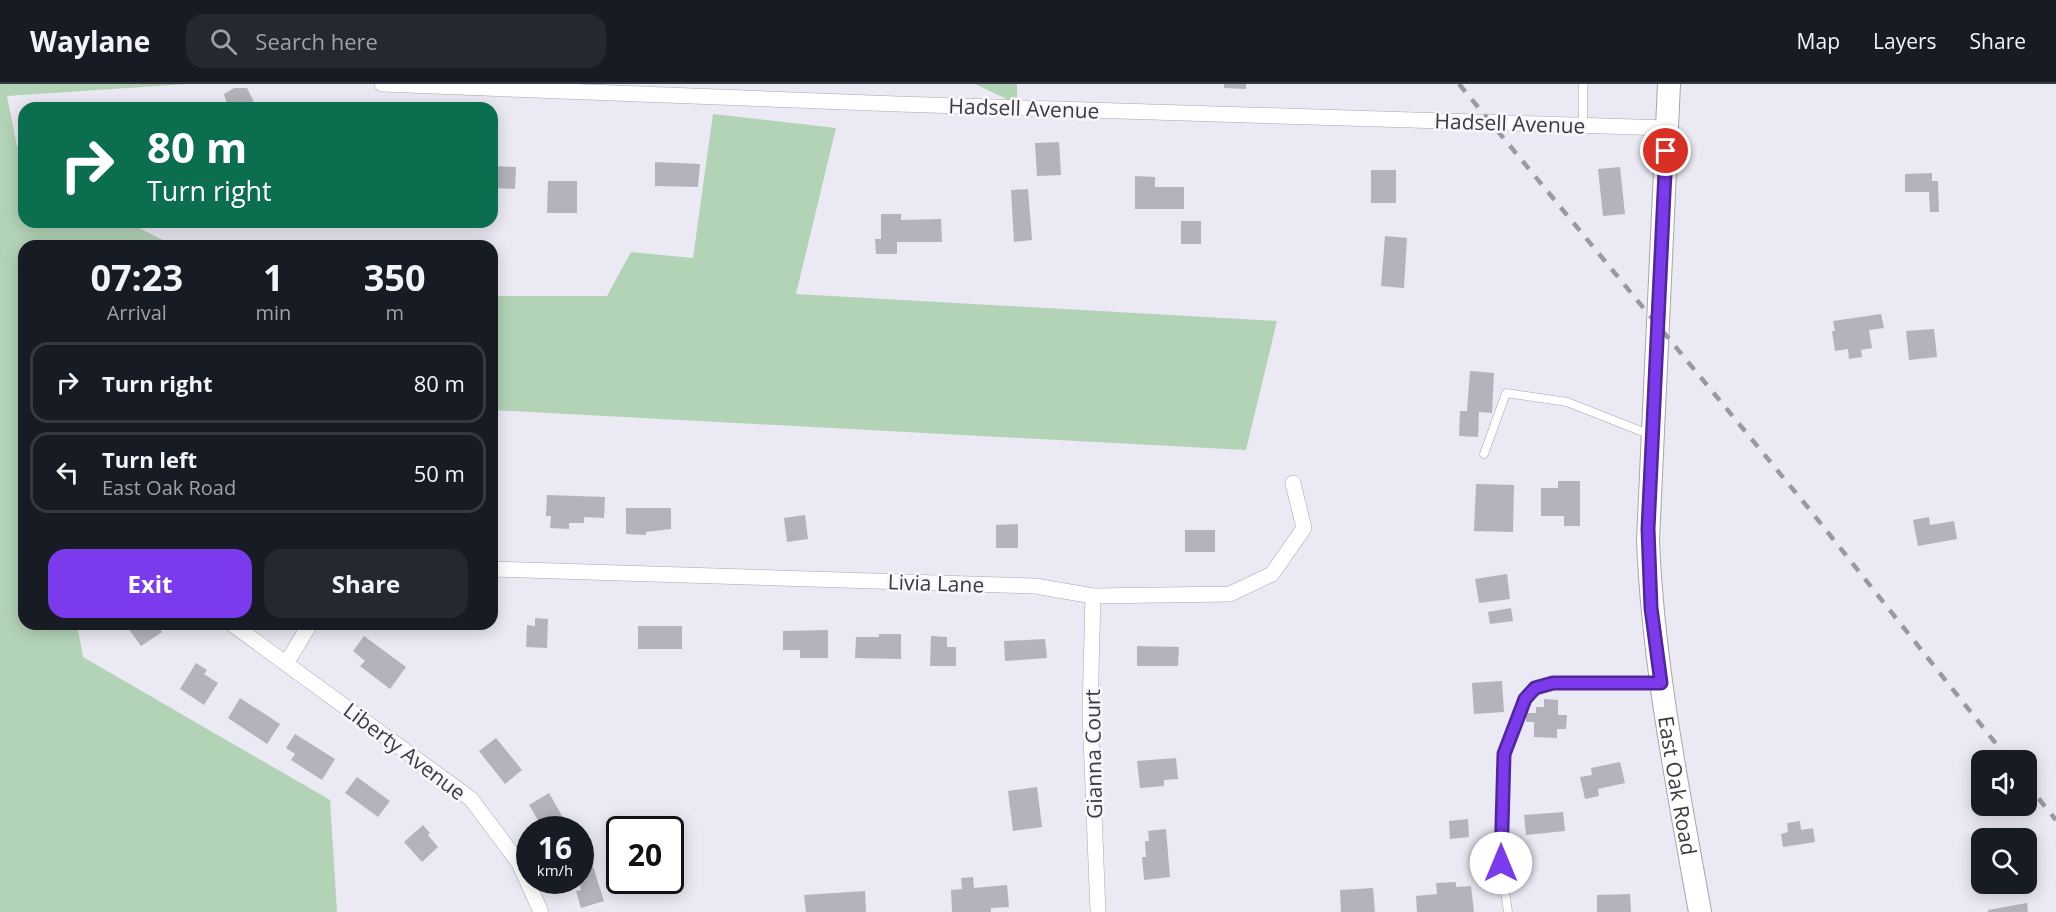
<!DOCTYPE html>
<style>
:root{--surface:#171b24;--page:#242831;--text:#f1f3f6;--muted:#9ea1a6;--line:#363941;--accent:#7c3aed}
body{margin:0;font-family:"Open Sans",sans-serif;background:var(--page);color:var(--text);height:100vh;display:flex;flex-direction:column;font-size:22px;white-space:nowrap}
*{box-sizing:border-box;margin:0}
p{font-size:20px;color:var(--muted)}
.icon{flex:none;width:33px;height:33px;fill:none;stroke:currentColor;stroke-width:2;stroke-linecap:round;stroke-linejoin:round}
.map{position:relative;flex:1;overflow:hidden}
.sheet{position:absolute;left:18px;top:156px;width:480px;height:390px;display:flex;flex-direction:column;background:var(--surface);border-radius:18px;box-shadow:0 3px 15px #0003}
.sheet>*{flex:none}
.hud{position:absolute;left:18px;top:18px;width:480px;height:126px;border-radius:18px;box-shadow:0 3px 15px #0003;background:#0b6e4f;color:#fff;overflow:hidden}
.buttons{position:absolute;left:1971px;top:666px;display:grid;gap:12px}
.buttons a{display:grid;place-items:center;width:66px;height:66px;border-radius:12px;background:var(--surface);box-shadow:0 3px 15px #0003;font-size:30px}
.speed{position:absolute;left:516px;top:732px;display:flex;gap:12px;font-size:30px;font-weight:700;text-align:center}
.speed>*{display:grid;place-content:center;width:78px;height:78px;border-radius:50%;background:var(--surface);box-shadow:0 3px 15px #0003;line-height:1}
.speed small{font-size:15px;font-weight:400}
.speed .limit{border:3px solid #111;border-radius:9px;background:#fff;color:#111}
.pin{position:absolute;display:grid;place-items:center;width:51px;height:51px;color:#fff;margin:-26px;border:3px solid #fff;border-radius:50%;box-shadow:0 2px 6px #0007}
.me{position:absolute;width:66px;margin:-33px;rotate:0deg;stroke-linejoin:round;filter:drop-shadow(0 0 4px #0008)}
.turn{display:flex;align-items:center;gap:21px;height:126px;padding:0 30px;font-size:27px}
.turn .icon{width:78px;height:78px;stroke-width:2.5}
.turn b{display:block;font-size:42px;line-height:51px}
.eta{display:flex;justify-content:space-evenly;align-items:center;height:102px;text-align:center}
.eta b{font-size:36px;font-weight:700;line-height:42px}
.primary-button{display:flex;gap:12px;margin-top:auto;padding:12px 30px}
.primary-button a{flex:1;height:69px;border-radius:18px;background:var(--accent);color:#fff;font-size:24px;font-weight:700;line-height:69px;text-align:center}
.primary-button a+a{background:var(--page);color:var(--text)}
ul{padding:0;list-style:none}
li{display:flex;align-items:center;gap:18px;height:81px;margin:0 12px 9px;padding:0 18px;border:3px solid var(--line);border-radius:18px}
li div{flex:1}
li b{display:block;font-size:22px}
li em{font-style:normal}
header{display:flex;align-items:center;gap:36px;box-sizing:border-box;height:84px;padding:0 30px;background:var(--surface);border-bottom:2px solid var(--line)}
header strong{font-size:28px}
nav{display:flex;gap:33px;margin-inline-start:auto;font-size:21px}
.search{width:420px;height:54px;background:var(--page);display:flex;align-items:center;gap:15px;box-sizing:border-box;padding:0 21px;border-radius:18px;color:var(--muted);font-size:22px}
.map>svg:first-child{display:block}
</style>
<header>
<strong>Waylane</strong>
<div class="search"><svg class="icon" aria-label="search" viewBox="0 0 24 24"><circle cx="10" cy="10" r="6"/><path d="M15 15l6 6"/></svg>Search here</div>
<nav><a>Map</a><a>Layers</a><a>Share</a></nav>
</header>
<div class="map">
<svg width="2056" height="828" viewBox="0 0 2056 828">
<rect width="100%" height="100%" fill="#ebe9f3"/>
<!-- green -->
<path fill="#b3d3b7" d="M0,0H188L7,12L17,62L24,67V138H127L175,162H24V540H77L83,573L330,716L337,828H0Z
M975,0H1017V20Z
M713,30L836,44L796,210L1277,237L1246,366L492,326V212H607L631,168L693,174Z"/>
<!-- building -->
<path fill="#b4b2bb" d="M1224,0H1246V5L1224,4Z
M234,4H247L257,24H228L224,10Z
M1059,58L1061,91L1037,92L1035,59Z
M655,78L700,80L698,103L655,102Z
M492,82L516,83L515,105L492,104Z
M1620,83L1625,130L1603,132L1598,85Z
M1371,86H1396V119H1371Z
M1932,89V97H1938L1939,128H1930L1929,108H1905V90Z
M1135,92L1155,93V103H1184V125H1135Z
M548,97H577V129H547Z
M1028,105L1032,156L1014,158L1011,106Z
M881,130H901V136L941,135L942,158H897V170H876L875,155H881Z
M1181,137H1201V160H1181Z
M1385,152L1407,154L1404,204L1381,202Z
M1881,230L1884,244L1869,246L1872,264L1861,266L1862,273L1849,275L1848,265L1835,267L1832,247H1835L1833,237Z
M1934,245L1937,273L1909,276L1906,247Z
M1470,287L1494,289L1492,329L1479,328L1478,353L1459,352L1460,327H1467Z
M1558,397H1580V442H1564V432H1541V404H1558Z
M1476,400L1514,401L1513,448L1474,447Z
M547,411L605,413L604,434L584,433V439H569V445L550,444L551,432H546Z
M626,424H671V445L646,448V451L626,450Z
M805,431L808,455L787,458L784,434Z
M1929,433L1930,441L1954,437L1957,455L1918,462L1913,436Z
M1018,440V464H996V441Z
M1185,446H1215V468H1185Z
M1507,490L1510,515L1479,519L1475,495Z
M1511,524L1513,537L1490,540L1488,528Z
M535,534L548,535L547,564L526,563L527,541L535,542Z
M125,540H156L162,548L141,562Z
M638,542H682V565H638Z
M828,546V574H800V566H783V547Z
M879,550H901V575L855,574L856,553H879Z
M364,552L406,583L390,605L360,582L365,577L353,567Z
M931,552L947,553V563H956V582H930Z
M1045,555L1047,574L1005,577L1004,557Z
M1137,562L1179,563L1178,582H1137Z
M196,579L207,586L204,590L218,599L204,621L180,605Z
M1502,597L1504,628L1474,630L1472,599Z
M240,614L280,640L267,660L228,634Z
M1544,615L1558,616V631H1567L1566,645H1557V654L1534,653V638H1526V629H1536V623H1544Z
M295,650L335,675L322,696L291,676L295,670L286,664Z
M496,654L522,686L505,700L479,667Z
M1176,674L1178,695L1164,696V702L1140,704L1137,677Z
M1620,678L1625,699L1598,705L1599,712L1585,715L1580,693L1592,691L1591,684Z
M357,693L390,717L378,733L345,709Z
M1037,703L1042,743L1013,747L1008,707Z
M549,709L570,746H544L529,721Z
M1563,728L1565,747L1526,751L1524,731Z
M1468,735L1469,753L1450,755L1449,737Z
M1800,737L1801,746L1813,744L1815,758L1783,763L1781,750L1788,748L1787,739Z
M423,741L430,749L428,751L438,763L422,778L404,758Z
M1166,745L1170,793L1144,796L1142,773H1146L1145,757H1149L1148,747Z
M590,773L604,817L581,824L576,807L581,806L578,796H580V776Z
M973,793L974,804L1007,801L1009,823L991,824V828H952L951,806L962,805L961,794Z
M1456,798V803L1471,802L1474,828H1417L1416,812L1437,810L1436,799Z
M1373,804L1375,828H1341L1340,806Z
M865,807L866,828H806L804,811Z
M1630,810L1631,828H1597V811Z
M2027,819L2028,828H1988V826Z"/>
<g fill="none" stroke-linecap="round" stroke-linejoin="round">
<defs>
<path id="lane" d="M1583,0V42
M1484,370L1506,309L1567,318L1651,351
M1508,828L1501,779L1504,670L1525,615L1535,604L1553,599H1660"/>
<path id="street" d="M382,0L897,20L1667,44
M492,485L1035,502L1093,512L1230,510L1272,490L1304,444L1293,399
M1093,512L1090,629L1098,828
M232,540L471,715L519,779L541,828
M287,578L310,540"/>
<g id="secondary">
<path id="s1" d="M1669,0L1648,456C1653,581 1678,705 1700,828"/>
</g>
</defs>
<!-- lane casing -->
<use href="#lane" stroke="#a8a5af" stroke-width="9"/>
<!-- street casing -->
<use href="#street" stroke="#a8a5af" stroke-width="16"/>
<!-- secondary casing -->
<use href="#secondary" stroke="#a8a5af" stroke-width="24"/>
<!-- lane -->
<use href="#lane" stroke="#fff" stroke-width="8"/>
<!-- street -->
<use href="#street" stroke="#fff" stroke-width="15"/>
<!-- secondary -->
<use href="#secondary" stroke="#fff" stroke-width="22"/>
<!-- rail -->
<path stroke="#9a98a0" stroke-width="4.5" stroke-dasharray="10 10" stroke-linecap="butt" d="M1459,0L1810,426L2009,676
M2026,699L2056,736"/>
</g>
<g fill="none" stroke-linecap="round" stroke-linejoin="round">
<defs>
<path id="route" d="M1501,779L1504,670L1525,615L1535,604L1553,599H1661L1651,524L1648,445L1666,67"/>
</defs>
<!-- route casing -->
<use href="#route" stroke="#51269a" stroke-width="15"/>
<!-- route -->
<use href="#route" stroke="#7c3aed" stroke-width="10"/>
</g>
<g text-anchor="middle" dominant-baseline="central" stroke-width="5" stroke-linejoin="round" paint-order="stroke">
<!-- street labels -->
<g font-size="21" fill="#3c3b3f" stroke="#f9f6fe">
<text transform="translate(1024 24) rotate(2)">Hadsell Avenue</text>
<text transform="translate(1510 39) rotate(2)">Hadsell Avenue</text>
<text transform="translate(936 499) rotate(2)">Livia Lane</text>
<text transform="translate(405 667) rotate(37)">Liberty Avenue</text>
<text transform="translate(1093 670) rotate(-91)">Gianna Court</text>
<text stroke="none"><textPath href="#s1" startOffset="704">East Oak Road</textPath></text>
</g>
</g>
</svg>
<div class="buttons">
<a><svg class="icon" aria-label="sound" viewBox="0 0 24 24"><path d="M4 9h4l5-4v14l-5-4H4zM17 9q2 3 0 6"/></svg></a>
<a><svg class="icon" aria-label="search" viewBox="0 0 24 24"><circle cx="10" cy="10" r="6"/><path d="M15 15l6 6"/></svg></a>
</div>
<div class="speed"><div>16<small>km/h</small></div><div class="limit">20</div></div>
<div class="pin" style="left:1666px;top:67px;background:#d93025"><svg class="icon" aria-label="arrive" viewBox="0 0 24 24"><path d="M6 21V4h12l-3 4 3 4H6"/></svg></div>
<svg class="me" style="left:1501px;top:779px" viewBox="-20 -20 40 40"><circle r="19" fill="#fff"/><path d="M0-13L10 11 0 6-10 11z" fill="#7c3aed"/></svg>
<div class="hud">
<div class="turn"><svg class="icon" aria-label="right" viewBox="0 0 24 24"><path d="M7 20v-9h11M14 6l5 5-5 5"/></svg><div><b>80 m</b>Turn right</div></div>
</div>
<section class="sheet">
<div class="eta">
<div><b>07:23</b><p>Arrival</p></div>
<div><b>1</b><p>min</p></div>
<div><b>350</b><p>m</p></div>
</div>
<ul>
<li><svg class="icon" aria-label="right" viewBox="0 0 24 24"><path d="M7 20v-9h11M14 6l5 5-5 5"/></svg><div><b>Turn right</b></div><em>80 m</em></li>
<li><svg class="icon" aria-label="left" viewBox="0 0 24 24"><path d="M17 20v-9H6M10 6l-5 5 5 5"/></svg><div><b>Turn left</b><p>East Oak Road</p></div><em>50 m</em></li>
</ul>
<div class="primary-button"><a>Exit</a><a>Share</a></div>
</section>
</div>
